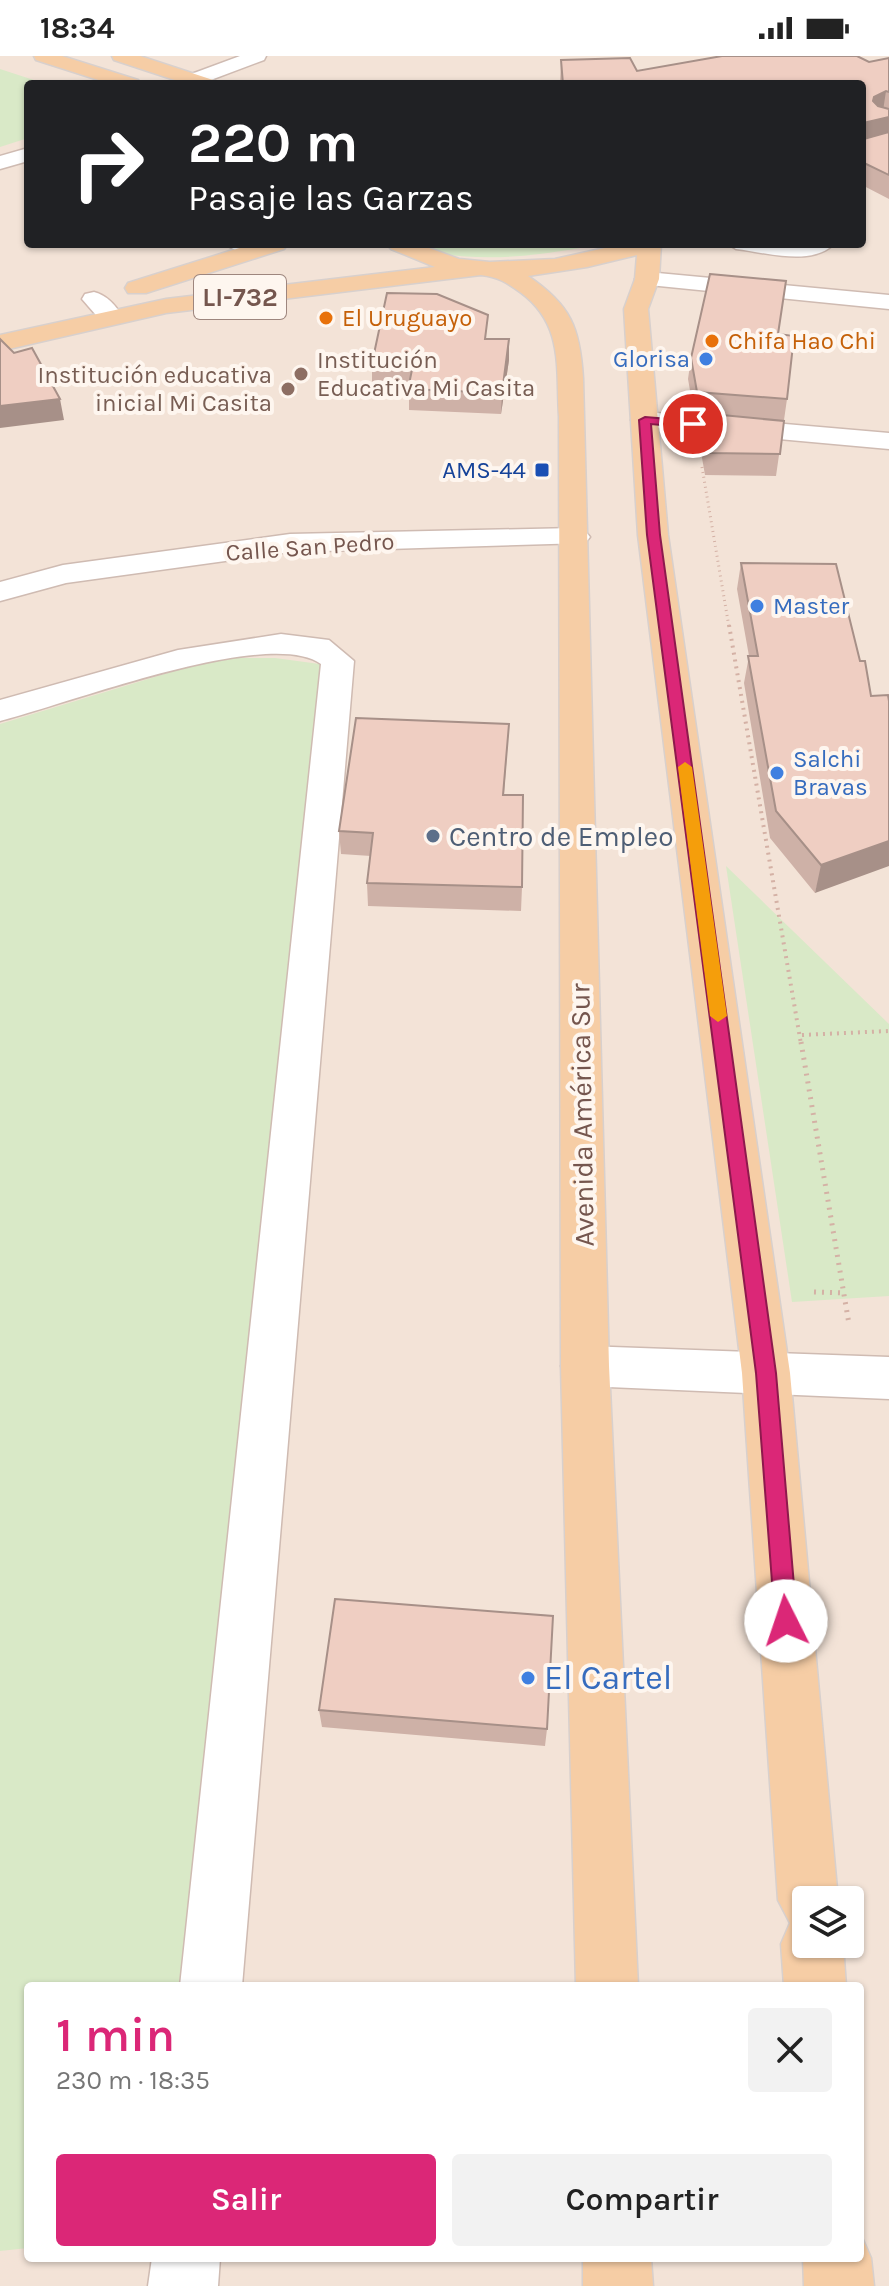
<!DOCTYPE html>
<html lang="es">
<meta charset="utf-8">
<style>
:root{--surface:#fff;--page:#f2f2f2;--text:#222;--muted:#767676;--accent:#db2777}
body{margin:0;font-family:Karla,sans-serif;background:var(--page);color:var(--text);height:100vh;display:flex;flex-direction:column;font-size:30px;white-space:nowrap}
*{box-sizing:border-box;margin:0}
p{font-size:26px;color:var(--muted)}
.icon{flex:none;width:44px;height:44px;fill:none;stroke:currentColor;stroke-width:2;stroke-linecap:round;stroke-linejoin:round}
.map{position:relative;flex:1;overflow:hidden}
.side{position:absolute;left:24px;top:1926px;width:840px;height:280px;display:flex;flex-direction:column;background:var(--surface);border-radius:8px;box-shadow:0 2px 6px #0004}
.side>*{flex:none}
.top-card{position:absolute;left:24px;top:24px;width:842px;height:168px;border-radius:8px;box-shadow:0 2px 6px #0004;background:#202124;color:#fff;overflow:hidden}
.controls{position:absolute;left:792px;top:1830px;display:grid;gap:16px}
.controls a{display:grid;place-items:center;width:72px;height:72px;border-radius:8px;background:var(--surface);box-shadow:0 2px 6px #0004;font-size:40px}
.pin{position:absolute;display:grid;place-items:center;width:68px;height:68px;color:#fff;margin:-34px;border:4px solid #fff;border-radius:50%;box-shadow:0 2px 8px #0007}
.me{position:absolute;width:88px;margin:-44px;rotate:356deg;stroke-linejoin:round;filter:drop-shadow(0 0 6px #0008)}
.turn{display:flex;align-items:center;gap:28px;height:168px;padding:0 32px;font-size:36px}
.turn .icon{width:104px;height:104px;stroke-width:2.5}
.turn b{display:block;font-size:56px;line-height:68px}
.round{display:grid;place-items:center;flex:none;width:84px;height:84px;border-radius:8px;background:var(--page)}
.head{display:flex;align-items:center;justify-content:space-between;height:136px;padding:0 32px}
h1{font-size:48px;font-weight:600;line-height:60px;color:var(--accent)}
.action{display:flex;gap:16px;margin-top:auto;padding:16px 32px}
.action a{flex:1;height:92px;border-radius:8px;background:var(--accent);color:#fff;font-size:32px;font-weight:600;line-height:92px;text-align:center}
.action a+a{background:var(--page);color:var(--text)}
.status{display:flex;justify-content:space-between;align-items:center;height:56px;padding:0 40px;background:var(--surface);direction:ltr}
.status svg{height:22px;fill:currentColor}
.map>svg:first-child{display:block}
</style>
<div class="status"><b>18:34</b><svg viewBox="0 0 49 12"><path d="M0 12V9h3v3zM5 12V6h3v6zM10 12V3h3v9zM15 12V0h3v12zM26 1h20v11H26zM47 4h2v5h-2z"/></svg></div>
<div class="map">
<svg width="889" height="2230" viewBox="0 0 889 2230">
<rect width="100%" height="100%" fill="#fbf2e9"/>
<!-- residential -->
<path fill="#f3e3d7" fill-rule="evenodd" d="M0,0H889V2230H0ZM28,28H862V188H28ZM806,1844H850V1888H806ZM28,1930H860V2202H28Z"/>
<!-- green -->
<path fill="#d9e9c7" d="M0,13L46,28H28V82L0,91Z
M397,188H601C529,202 468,209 397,188Z
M217,602H275L327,609L203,1930H28V2192L0,2195V668Z
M726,810L889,968V1240L792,1246Z"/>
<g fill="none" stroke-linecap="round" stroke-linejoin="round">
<defs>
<path id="lane" d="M224,188H245L259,197L251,202Z
M728,188H834C811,211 764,196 736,193Z"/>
<path id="street" d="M240,0H266L264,4L200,28H186L183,24L186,20Z
M28,92V105L0,113V100Z
M647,216L889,239V253L639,228L635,223L639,218Z
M645,356L889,377V393L635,370L631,364L635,358Z
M575,472L585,475L590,481L585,487L290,496L66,527L0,545V526L63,509L290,478Z
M281,578L329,584L354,605L242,1930H180L321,608C268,570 65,649 0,665V644L178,594Z
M585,1290L889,1301V1343L585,1330L568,1324L561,1310L568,1296Z
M152,2202H220L218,2230H148Z"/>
<path id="secondary" d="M94,236C107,239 116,250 123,261L120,266H102L82,243L85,238Z"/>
<path id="primary" d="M34,0H62L138,24L141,28H111L36,4Z
M112,0H140L213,24L216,28H187L114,4Z
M252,188H288L284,193L146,237H128L125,232L128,227Z
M387,188H418L459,203L490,206L555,203L623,188H661L659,223L648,253L668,479L790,1317L838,1844H806V1888H843L846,1930H784L781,1888L790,1867L778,1844L742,1317L638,479L624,253L635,223L637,199L587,211L528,220C571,249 580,272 583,322L609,1310L638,1930H576L561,1310L559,360C556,311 564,268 520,236C506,226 498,221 481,219L166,257L0,295V279L166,243L435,211L391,193Z
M860,2177L871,2202L874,2230H804L803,2202H860Z
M583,2202H651L653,2230H583Z"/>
</defs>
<!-- lane casing -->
<use href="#lane" stroke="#cfbbb2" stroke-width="3"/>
<!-- street casing -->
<use href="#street" stroke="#cfbbb2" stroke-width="3"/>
<!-- secondary casing -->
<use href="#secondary" stroke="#d2bab0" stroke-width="3"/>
<!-- primary casing -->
<use href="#primary" stroke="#d8d0cd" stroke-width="3"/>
<!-- path-far2 -->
<path stroke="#d4b1a5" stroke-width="3" stroke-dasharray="1 4" stroke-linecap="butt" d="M702,411L729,571"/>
<!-- path-far1 -->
<path stroke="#d4b1a5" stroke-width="4" stroke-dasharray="2 5" stroke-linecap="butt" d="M729,569L801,988
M802,979L889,975"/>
<!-- path -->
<path stroke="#d4b1a5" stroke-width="5" stroke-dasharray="2 6" stroke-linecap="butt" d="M801,986L849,1268
M814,1236L845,1237"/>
<!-- lane -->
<use href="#lane" fill="#fff" fill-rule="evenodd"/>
<!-- street -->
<use href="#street" fill="#fff" fill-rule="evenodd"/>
<!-- secondary -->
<use href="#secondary" fill="#fff" fill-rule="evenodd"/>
<!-- primary -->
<use href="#primary" fill="#f6cda5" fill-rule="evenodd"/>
</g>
<!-- wall -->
<path fill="#ceb1a7" d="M889,2V143L862,129V28H560L561,4L637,15L869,6Z
M778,278L787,343L776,420L705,419L698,379L701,358L694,357L688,323L691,302Z
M487,283H509V304L501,358L409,354V330L372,328V307Z
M741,507L860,605L871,640L815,837L770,782L744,627L749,600L737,533Z
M509,668L504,739L522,831L521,855L368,850L367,827L371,800L341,798L339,775Z
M319,1654L547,1673L545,1690L322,1671Z"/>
<!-- shaded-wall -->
<path fill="#a79088" d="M886,35L883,55L870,61L874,41Z
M889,61V81L862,88L863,67Z
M509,283V304L501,358L502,337Z
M60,343L64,364L0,372V350Z
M889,785V810L815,837L821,809Z"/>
<!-- building -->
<path fill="#efcec2" stroke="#a79088" stroke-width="2" d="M722,0H857L869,6L889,2V36L886,35L874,41L873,45L878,50L889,53V61L863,67L864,83L889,76V119L862,106V28H563L561,4L630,2L637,15Z
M710,218L786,225L778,278L794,280L787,343L697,336L691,302Z
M387,237L437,238L488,259L485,283H509L502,337L408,333L413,309L372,307Z
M0,283L14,297L32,292L60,343L0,350Z
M701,357L784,365L780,398L708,397Z
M741,507L836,508L860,605H865L871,640L888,639L889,645V785L821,809L776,755L748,600H758Z
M356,662L509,668L503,739H523L522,831L367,827L373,777L339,775Z
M335,1543L553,1560L547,1673L319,1654Z"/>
<!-- route -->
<path fill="#db2777" stroke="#8e194d" stroke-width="2" d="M645,361L693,365L699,368L693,372L651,368L660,479L776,1317L797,1565L794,1572L786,1576L778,1572L775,1565L756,1317L647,479L639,364Z"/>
<!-- slow -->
<path fill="#f59e0b" d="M685,706L692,711L727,960L718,966L710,960L678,711Z"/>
<!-- markers -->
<g fill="#e8710a" stroke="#fef6ef" stroke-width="3">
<circle cx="326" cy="262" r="8"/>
<circle cx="712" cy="285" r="8"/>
</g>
<g fill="#3f7fe0" stroke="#fef6ef" stroke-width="3">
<circle cx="706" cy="303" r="8"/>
<circle cx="757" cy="550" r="8"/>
<circle cx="777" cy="717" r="8"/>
<circle cx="528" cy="1622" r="8"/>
</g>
<g fill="#8d6e63" stroke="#fef6ef" stroke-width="3">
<circle cx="301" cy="318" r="8"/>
<circle cx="288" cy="333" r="8"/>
</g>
<rect fill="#1a4fb4" stroke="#fef6ef" stroke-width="3" x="534" y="406" width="16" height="16" rx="4"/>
<circle fill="#5c6f8a" stroke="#fef6ef" stroke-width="3" cx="433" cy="780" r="8"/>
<g text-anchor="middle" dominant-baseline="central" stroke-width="8" stroke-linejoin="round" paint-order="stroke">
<!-- far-food labels -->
<g font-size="24" fill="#c56008" stroke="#fef6ef" text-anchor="start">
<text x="342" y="262">El Uruguayo</text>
<text x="728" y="285">Chifa Hao Chi</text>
</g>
<!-- far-shop labels -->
<g font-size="24" fill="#366cbe" stroke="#fef6ef" text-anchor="start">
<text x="690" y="303" text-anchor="end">Glorisa</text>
<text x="773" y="550">Master</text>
<text x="793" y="703">Salchi<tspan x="793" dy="28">Bravas</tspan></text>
</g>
<!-- far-education labels -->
<g font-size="24" fill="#785e54" stroke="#fef6ef" text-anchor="start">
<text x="317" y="304">Institución<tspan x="317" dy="28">Educativa Mi Casita</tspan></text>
<text x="272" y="319" text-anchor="end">Institución educativa<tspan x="272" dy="28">inicial Mi Casita</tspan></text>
</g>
<!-- far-transit labels -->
<g font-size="24" fill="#164399" stroke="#fef6ef" text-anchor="end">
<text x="526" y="414">AMS-44</text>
</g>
<!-- far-street labels -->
<g font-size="24" fill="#75564e" stroke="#fef6ef">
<text transform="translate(310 491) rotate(-4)">Calle San Pedro</text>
</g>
<!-- shield labels -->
<rect fill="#fef6ef" stroke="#9e867e" stroke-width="2" x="194" y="219" width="92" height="44" rx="6"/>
<g font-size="26" font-weight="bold" fill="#75564e">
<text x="240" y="241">LI-732</text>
</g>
<!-- service labels -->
<g font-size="28" fill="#4e5e75" stroke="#fef6ef" text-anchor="start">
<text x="449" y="780">Centro de Empleo</text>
</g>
<!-- street labels -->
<g font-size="28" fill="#75564e" stroke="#fef6ef">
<text transform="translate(582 1059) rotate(-91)">Avenida América Sur</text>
</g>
<!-- near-shop labels -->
<g font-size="34" fill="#366cbe" stroke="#fef6ef" text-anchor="start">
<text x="544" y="1622">El Cartel</text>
</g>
</g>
</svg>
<div class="controls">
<a><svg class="icon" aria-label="layers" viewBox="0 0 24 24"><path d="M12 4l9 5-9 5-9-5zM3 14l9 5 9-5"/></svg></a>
</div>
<div class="pin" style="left:693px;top:368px;background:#d93025"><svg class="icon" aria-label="arrive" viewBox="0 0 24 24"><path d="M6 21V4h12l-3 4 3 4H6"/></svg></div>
<svg class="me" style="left:786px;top:1565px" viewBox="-20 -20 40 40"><circle r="19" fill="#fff"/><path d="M0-13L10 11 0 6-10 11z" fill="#db2777"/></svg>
<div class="top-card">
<div class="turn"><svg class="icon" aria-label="right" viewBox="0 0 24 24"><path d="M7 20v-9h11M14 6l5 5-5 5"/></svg><div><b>220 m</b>Pasaje las Garzas</div></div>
</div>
<section class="side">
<div class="head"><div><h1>1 min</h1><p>230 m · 18:35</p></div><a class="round"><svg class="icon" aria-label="close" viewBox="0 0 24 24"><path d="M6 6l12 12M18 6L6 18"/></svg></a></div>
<div class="action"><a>Salir</a><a>Compartir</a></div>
</section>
</div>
